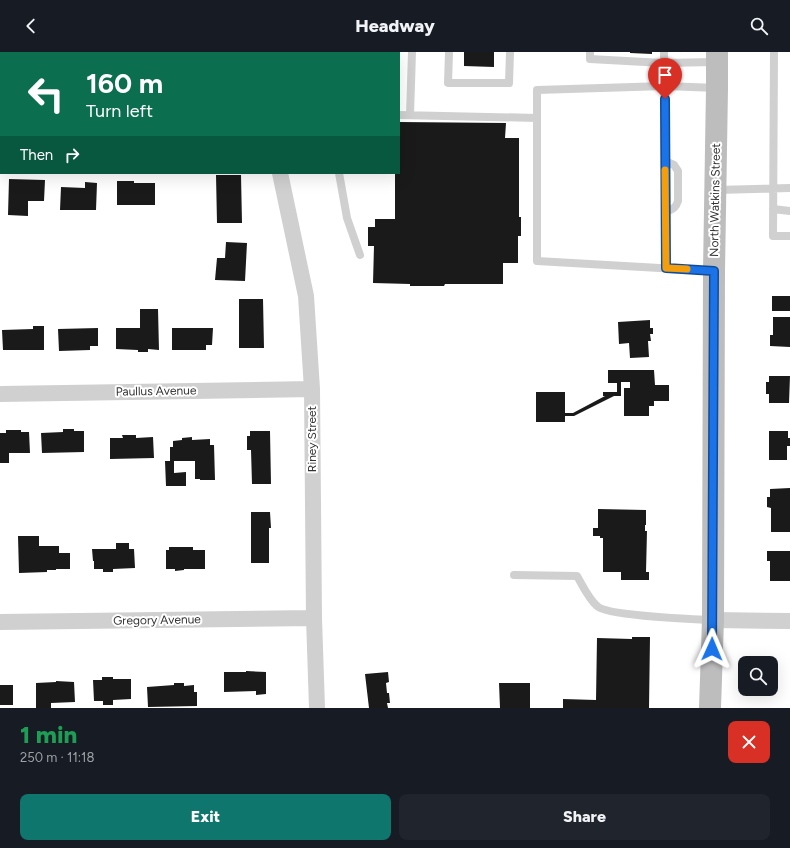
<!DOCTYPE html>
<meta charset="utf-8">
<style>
:root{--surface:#171b24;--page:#20242c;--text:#f1f3f6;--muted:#9ea1a6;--accent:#0f766e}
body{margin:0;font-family:Figtree,sans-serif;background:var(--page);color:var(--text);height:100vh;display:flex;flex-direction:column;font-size:15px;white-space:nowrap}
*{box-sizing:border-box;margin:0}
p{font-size:13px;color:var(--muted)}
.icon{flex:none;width:22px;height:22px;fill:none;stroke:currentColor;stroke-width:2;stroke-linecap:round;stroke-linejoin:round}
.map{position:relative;height:656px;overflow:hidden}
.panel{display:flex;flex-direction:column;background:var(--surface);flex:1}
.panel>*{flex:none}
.guide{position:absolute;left:0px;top:0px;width:400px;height:122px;box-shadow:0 4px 16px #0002;background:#0b6e4f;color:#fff;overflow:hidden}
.buttons{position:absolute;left:738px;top:604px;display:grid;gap:8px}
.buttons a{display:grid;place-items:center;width:40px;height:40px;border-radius:8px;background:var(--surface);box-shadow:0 4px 16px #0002;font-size:20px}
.pin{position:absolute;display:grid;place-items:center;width:34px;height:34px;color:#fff;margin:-41px -17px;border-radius:50% 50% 50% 0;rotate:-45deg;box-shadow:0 0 4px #0007}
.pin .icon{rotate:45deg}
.me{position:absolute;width:44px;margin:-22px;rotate:1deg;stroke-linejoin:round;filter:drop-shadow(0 0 3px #0008)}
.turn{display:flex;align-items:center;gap:14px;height:84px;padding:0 20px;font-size:18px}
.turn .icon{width:52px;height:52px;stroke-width:2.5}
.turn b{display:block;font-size:28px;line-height:34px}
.then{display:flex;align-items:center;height:38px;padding:0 20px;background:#0003;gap:8px;font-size:15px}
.round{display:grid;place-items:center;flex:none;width:42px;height:42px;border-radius:8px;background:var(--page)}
.head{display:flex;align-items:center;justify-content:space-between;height:68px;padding:0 20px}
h1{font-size:24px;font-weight:800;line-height:30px;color:#1e9e55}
.primary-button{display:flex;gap:8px;margin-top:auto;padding:8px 20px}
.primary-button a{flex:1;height:46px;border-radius:8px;background:var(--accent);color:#fff;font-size:16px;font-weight:800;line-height:46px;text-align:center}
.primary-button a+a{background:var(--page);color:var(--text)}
header{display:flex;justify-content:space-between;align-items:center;height:52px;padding:0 20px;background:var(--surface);font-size:18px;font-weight:800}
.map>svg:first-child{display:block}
</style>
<header><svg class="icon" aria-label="back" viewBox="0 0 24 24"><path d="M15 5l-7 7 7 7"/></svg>Headway<svg class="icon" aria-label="search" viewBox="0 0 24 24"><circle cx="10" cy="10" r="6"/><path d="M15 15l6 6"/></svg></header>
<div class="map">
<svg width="790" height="656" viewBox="0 0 790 656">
<rect width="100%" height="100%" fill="#fff"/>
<!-- building -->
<path fill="#1a1a1a" d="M464,0H494V15L464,14Z
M630,0H652V2L630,1Z
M399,70L506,71L505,86H519V165H521V184H518V211H503V232H445L444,234H410V232L373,231L374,194H368V175H375V167H395V121H399Z
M216,123H241L242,171H217Z
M9,127L45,128L44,149H28V164L8,163Z
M117,129H134V131H155V153H117Z
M85,130L97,131L96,158H60L61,135L85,136Z
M226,190L247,191L245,229L215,228L217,206H225Z
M772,244H790V259H772Z
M239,247H263L264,296H239Z
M140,257H158L159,298L148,297V300H138V298L116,297V276H140Z
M773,265H790V295L770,294V283H773Z
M650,268V276H653V282H650L651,289H648L649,305L630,306L629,291L619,292L618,270Z
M33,274H44V298H3L2,278L33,277Z
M98,276V294H90V298L59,299L58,277Z
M172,276H213L212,293H206V298H172Z
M608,318H654L655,333H669V349H654V354H649V364H624V336H630V330H621V344H614L574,364H565V370H536V340H565V361H573L605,344H603V340H617V331H608Z
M769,324H790L789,351H769V342H766V330H769Z
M63,377H74V379H84V400L42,401L41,381L63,380Z
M6,378H21V380H29L30,401H9V411H0V381H6Z
M250,379H270L271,432H252L251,398H247V384H250Z
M769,379H788V386H790V394H787V408H769Z
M122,383H136V386L153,385L154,406L110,407V386H123Z
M192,385V388L210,387V393H214L215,428H200V427H195V409H174V421L186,420V434H166L165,409H170V395H173V389L182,388V386Z
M790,436V480H771V456L767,455V445H770V437Z
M598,457L646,458V473H645V479H647L646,520H649V528H621V520H603V486H600V484H593V476H598Z
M251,460H270L271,476H269V511H251Z
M18,484H39V494H59V501H70V517H56V518H47V520L19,521Z
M116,491H129V497H134L135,516L113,517V520H103V517H94V509H93L92,497H116Z
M169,495H193V498H205V517H184V518L175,519V517H166V498H169Z
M767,499H790V529H770V509H767Z
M632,585H650L649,656H563V647L596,648L597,586L632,587Z
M246,619L266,620V642L256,643V639L224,640V620H246Z
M388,620L389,630L386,631L387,641H389L390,651H387L388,656H369L365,622Z
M102,625H113V627H131V647L113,648V653H103V649H94L93,628H102Z
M56,629L74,630L75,650L51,651V656H36V631L56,630Z
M174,631H184V634L194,633V640H197V654L148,655L147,635L174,633Z
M499,631H530V656H500Z
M0,633H13V653H0Z"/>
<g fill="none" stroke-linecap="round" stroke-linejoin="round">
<!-- service -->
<path stroke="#d0d0d0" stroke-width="8" d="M449,0L448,31H509L510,0
M590,0V7L663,11L715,10
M664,0L666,216
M774,0L773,184H790
M328,1V0
M399,63L537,66
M410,63L412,0
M665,109L674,113L678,119V149C676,156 672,157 666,160
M339,121L347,166L360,203
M716,138L790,136
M773,157L790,159
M712,219L537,209V38L665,34L717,36
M514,523L577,524C583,534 588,546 597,554C607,564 693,567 712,568"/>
<!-- minor -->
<path stroke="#d0d0d0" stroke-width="16" d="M258,0L259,1
M0,76L1,77
M280,121L306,244L312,337L314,566L317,656
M0,342L312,337
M713,568L790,569
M0,570L314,566"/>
<!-- secondary -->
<path stroke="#bdbdbd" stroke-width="22" d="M710,656L713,568L714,219L717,36V0"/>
</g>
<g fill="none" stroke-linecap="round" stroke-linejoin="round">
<defs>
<path id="route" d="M665,47L666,216L714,219L712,597"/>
</defs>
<!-- route casing -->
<use href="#route" stroke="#114b97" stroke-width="10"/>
<!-- route -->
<use href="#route" stroke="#1a73e8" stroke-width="7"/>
<!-- slow -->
<path stroke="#f59e0b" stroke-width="7" d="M665,118L666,216L687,217"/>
</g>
<g text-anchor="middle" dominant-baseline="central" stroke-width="4" stroke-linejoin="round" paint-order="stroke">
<!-- street labels -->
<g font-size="12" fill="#333" stroke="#fff">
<text transform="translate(715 148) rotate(-89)">North Watkins Street</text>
<text transform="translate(156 339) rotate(-1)">Paullus Avenue</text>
<text transform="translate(312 387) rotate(-90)">Riney Street</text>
<text transform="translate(157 568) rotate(-1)">Gregory Avenue</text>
</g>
</g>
</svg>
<div class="buttons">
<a><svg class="icon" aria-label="search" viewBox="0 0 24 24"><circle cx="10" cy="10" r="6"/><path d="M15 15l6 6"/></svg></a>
</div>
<div class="pin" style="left:665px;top:47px;background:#d93025"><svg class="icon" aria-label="arrive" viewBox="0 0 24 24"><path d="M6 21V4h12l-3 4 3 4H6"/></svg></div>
<svg class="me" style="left:712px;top:597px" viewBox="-20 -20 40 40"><path d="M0-17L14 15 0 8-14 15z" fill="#1a73e8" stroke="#fff" stroke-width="4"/></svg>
<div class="guide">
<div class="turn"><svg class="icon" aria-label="left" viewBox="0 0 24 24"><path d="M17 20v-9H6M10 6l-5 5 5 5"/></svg><div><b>160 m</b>Turn left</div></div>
<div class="then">Then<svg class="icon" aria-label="right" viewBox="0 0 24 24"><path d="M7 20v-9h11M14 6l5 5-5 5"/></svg></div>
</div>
</div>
<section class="panel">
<div class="head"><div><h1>1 min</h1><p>250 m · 11:18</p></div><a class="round" style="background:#d93025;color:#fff"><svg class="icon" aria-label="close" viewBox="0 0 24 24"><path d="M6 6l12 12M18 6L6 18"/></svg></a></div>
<div class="primary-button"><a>Exit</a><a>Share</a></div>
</section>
